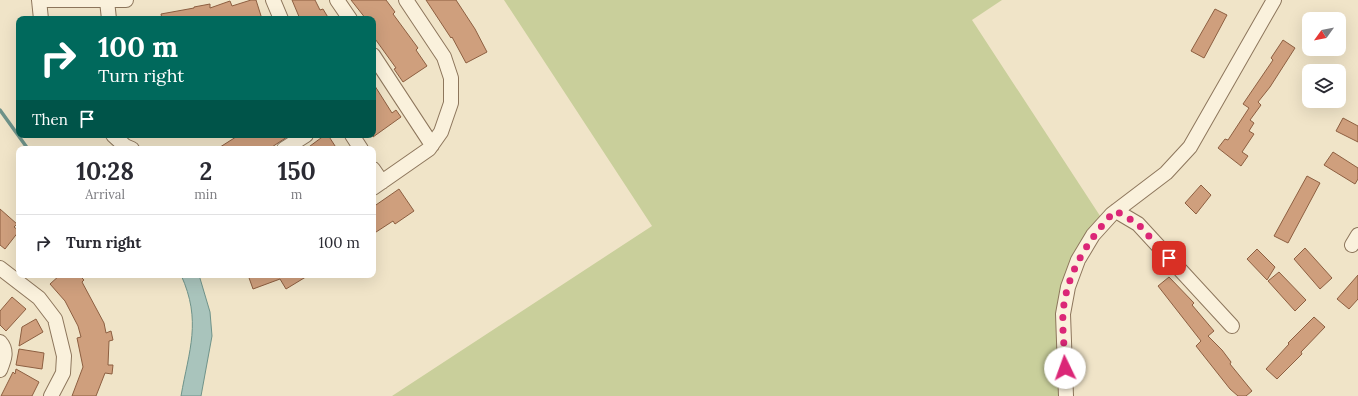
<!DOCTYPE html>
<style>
:root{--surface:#fff;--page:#f7f7f7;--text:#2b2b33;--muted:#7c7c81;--line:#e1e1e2}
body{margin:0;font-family:Lora,serif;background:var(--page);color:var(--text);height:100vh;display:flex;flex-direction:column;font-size:15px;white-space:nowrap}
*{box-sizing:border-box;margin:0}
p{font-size:13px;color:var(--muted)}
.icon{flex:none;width:22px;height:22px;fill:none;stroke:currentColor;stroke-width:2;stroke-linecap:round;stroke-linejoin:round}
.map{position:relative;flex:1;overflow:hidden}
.side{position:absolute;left:16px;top:146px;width:360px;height:132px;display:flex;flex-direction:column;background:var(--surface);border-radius:8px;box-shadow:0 4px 16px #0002}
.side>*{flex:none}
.top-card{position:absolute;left:16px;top:16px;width:360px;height:122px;border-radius:8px;box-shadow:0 4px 16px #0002;background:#00695c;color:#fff;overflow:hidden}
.needle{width:26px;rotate:237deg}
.tools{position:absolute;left:1302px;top:12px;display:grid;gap:8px}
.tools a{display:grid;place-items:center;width:44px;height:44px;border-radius:8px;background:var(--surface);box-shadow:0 4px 16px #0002;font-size:20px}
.pin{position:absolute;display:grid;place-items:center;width:34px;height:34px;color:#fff;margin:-17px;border-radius:8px;box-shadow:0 2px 6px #0006}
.me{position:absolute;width:44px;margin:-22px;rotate:357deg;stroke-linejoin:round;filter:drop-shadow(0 0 3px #0008)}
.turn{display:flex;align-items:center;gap:14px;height:84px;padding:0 16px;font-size:18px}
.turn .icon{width:52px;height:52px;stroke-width:2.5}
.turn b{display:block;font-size:28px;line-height:34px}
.then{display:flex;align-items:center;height:38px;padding:0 16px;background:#0003;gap:8px;font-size:15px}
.eta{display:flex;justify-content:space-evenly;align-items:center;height:68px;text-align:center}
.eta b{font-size:24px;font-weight:700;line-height:28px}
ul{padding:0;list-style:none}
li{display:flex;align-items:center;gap:12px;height:56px;padding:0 16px;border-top:1px solid var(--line)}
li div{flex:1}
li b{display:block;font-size:15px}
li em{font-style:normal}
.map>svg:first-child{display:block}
</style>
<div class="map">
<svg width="1358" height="396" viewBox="0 0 1358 396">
<rect width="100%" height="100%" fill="#f0e4c8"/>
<!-- green -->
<path fill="#c9cf9b" d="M504,0H1002L972,20L1104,222L1067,291L1071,396H392L652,226Z"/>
<!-- water -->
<path fill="#a9c4bc" stroke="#6f938a" d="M181,275H199L210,312L212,336L201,396H181C189,350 202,321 181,275Z"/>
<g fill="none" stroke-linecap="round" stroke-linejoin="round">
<!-- stream -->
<path stroke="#6f938a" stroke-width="3.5" d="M0,110L28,149"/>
</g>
<!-- building -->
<path fill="#cf9f7d" stroke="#8d5f41" d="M251,0H256L262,19H162L161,14L194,8V7L210,4V8L230,1L232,6Z
M292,0H315L320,10L323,9L329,19H300Z
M351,0H386L395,12L393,14L418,48L416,50L427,66L403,82L394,69L396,68L373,36V19H366Z
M426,0H456L475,29L487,52L466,63L452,37L451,38Z
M1215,9L1227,15L1204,58L1191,51Z
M1283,40L1295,48L1270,87L1258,102L1261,105L1250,120L1254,123L1249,131L1254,134L1242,152L1248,156L1241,166L1218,148L1225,139L1228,140L1249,108L1243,104L1273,60L1271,58Z
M373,83L392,113L396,110L401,117L373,137Z
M1343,118L1358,126V142L1336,131Z
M239,135H290L269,149H217Z
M325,135H328L337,149H306Z
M1333,152L1358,168V179L1355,184L1324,165Z
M1307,176L1320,183L1288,243L1274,236Z
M1201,185L1211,195L1196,214L1185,203Z
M399,189L414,211L395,224L393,221L373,234V207Z
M0,209L17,224L14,227L19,231L5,249L0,245Z
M1305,248L1332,278L1320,289L1294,259Z
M1257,249L1275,267L1267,280L1247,259Z
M1279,272L1306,300L1295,311L1268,281Z
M60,275H79L84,280L82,282L104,323L106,333L111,331L113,340L109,341L108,365H113L112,374L105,373L96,396H72L83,367L77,338L81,337L78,326L65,301L50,284Z
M248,275H309L286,289L280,279L253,289Z
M1358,275V299L1349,309L1337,299Z
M1169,277L1194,303L1192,305L1214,331L1208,336L1222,350L1231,362L1230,364L1252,391L1246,396H1238L1230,389L1196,346L1201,341L1158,286Z
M12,297L26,309L6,331L0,325V311Z
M1314,317L1325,327L1301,352L1302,354L1277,379L1266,369L1289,344L1288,343Z
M36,319L43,332L19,346L22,327Z
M19,349L44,353L42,369L16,365Z
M16,369L39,382L32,396H1L13,372L15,374Z"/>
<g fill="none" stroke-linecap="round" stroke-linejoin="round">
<defs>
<path id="minor" d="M273,0L281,19
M337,0L350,19
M107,1L109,19
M41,19L39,0H126
M373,55L432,145
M113,135L125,146L132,149
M352,135L361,149
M284,149L306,135
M373,169L382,182
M373,188L429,149L441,132L451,103V78L444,57L406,0
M1116,211L1138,224L1232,326
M1352,245L1358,235
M0,268L39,298L55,319L64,356L63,373L51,396
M0,342C8,351 4,360 0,370
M1066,396L1063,314L1068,287L1078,260L1093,235L1112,214L1166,173L1190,147L1274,0"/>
</defs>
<!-- minor casing -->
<use href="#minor" stroke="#8d765c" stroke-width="16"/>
<!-- minor -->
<use href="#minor" stroke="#faf1dc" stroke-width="14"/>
</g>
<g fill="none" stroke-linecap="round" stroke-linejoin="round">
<!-- route -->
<path stroke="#db2777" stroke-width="7" stroke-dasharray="0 12.6" d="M1065,368C1065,351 1062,331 1063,313C1066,274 1087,242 1112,214L1116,211L1138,224L1169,258"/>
</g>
</svg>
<div class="tools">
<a><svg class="needle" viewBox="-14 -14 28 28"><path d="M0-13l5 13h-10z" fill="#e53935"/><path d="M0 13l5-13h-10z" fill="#7c7c81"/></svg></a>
<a><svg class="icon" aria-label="layers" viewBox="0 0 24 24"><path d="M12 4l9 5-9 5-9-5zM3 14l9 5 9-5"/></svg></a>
</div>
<div class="pin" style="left:1169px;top:258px;background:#d93025"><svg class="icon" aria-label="arrive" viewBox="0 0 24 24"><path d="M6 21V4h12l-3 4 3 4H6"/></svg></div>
<svg class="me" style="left:1065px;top:368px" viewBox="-20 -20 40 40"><circle r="19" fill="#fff"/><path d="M0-13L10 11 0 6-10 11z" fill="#db2777"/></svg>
<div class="top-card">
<div class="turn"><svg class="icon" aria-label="right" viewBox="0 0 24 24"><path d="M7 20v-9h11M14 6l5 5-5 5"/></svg><div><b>100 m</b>Turn right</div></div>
<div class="then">Then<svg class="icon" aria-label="arrive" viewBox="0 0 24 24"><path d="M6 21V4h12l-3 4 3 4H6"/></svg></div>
</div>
<section class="side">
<div class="eta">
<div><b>10:28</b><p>Arrival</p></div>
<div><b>2</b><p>min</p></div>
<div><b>150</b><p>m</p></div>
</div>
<ul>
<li><svg class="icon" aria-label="right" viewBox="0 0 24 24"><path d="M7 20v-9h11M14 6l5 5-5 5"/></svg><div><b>Turn right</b></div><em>100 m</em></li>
</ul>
</section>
</div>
